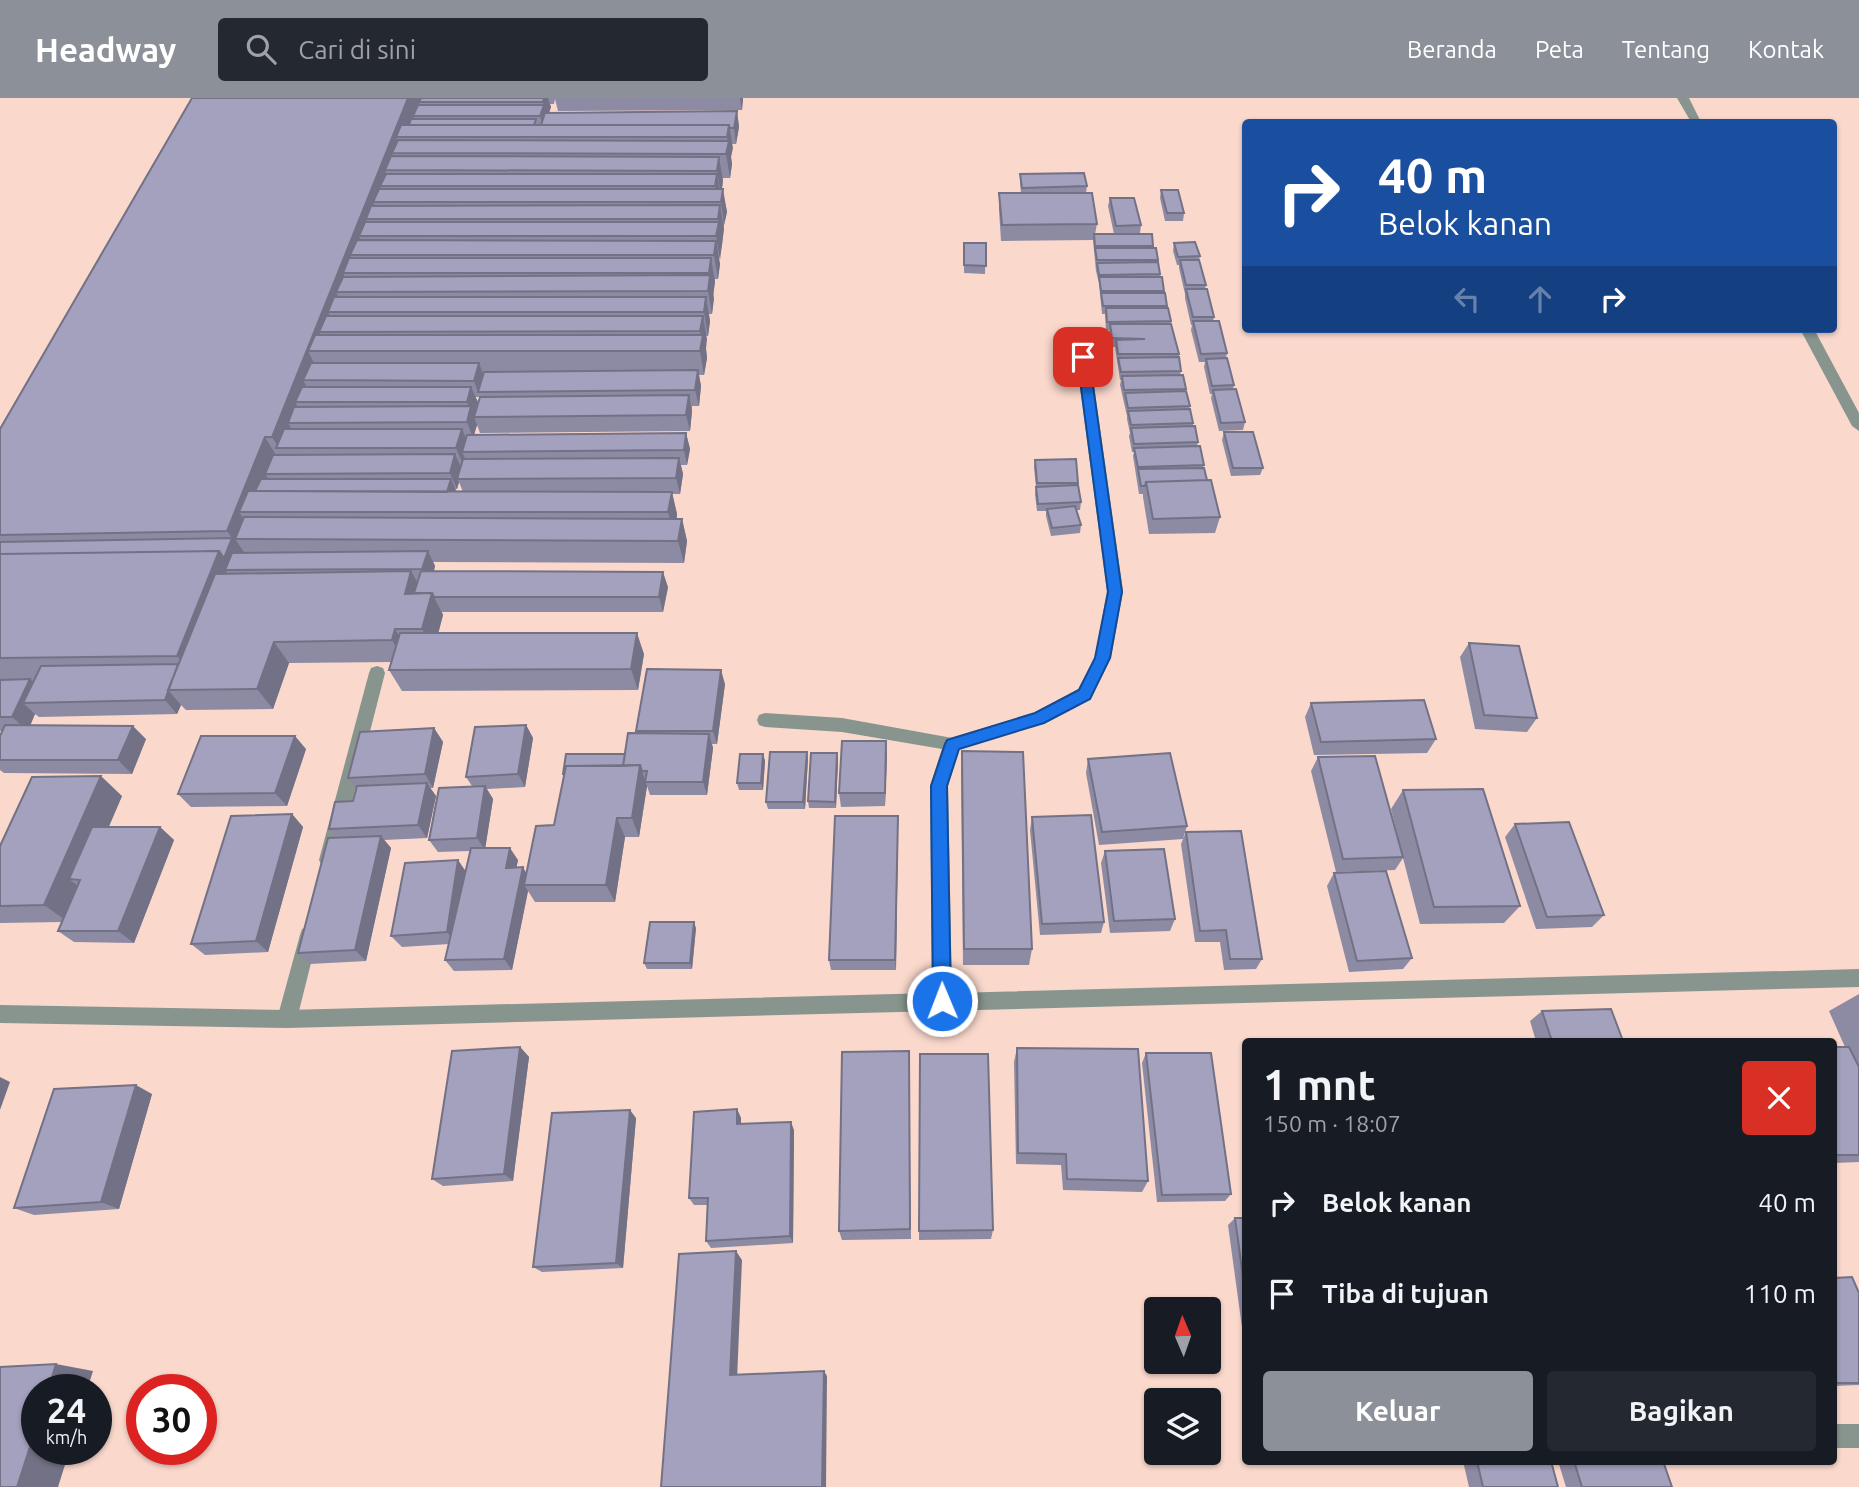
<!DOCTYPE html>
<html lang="id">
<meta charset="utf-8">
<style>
:root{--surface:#171b24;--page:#242831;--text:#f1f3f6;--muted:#9ea1a6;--accent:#8c9099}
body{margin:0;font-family:Ubuntu,sans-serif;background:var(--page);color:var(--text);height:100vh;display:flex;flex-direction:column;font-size:26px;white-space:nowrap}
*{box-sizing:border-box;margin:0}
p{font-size:23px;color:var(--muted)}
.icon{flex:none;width:38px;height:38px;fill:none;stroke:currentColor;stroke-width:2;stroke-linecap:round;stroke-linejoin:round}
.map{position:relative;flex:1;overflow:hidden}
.sheet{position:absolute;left:1242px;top:940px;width:595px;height:427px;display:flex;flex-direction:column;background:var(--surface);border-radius:7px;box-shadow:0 2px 5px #0004}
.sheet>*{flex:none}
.banner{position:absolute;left:1242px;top:21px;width:595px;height:214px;border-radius:7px;box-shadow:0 2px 5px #0004;background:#1a4fa0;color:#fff;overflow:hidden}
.needle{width:46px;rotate:358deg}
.tools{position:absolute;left:1144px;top:1199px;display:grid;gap:14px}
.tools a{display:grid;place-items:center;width:77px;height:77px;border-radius:7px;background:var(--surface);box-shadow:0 2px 5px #0004;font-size:35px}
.speed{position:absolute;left:21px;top:1276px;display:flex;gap:14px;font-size:35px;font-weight:700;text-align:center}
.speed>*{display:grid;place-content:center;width:91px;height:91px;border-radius:50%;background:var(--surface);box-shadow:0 2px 5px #0004;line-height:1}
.speed small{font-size:18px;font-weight:400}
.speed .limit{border:10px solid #d22;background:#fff;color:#111}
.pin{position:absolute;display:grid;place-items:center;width:60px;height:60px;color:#fff;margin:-30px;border-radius:14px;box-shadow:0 4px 10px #0006}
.me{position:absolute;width:77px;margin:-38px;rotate:359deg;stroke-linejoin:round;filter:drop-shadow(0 0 5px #0008)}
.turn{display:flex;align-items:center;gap:24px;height:147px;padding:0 21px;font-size:32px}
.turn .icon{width:91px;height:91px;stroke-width:2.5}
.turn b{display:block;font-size:49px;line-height:60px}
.lanes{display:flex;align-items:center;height:66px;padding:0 21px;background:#0003;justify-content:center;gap:35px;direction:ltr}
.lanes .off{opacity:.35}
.round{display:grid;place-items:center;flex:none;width:74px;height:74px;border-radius:7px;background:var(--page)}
.summary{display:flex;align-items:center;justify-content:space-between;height:119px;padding:0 21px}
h1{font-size:42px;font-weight:600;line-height:52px}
.cta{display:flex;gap:14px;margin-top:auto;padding:14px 21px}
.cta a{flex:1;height:80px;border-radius:7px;background:var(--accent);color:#fff;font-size:28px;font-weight:600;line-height:80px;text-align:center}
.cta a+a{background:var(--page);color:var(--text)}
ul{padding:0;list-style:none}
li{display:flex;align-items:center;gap:21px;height:91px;padding:0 21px}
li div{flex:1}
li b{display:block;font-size:26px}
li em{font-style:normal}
header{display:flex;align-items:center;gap:42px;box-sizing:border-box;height:98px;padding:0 35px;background:var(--accent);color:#fff}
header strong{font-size:33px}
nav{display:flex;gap:38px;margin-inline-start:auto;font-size:24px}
.search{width:490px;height:63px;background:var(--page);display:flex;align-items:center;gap:18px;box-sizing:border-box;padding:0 24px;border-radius:7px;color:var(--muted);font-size:26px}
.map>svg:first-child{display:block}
</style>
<header>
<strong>Headway</strong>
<div class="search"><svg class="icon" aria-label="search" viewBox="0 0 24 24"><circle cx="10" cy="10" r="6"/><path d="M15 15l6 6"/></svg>Cari di sini</div>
<nav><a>Beranda</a><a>Peta</a><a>Tentang</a><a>Kontak</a></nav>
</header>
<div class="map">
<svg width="1859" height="1389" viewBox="0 0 1859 1389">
<rect width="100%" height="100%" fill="#fad8cc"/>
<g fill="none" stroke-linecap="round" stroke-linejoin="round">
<!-- service -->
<path fill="#87958e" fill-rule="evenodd" d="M1083,255L1090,259L1123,493L1111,560L1090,601L1045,625L952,653L946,651L943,646L946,641L1034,615L1078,591L1095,560L1107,493L1076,259Z
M377,568L383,570L385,575L337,762L334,768L328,770L322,768L319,762L369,575L371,570Z
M309,828L316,831L318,837L297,921L294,928L287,930L280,928L277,921L300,837L302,831Z"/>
<!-- minor -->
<path fill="#87958e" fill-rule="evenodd" d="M1677,0H1689L1701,24H1691Z
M1800,231H1814L1859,315V333L1852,328Z
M765,615L842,620L958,641L961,646L948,688L952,895L1859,871V889L287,930L0,925V907L287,912L932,895L930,688L942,651L842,634L765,629L759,627L757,622L759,617Z
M1834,1326H1859V1350H1834Z"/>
</g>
<!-- wall -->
<path fill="#8d8aa3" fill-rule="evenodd" d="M192,0H743L742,12L558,13L555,1L554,6H550L551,9L549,15L737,13L739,29L736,46H732L731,59L732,66L730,80H723L722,91L727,114L724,127L722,147L719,162L720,166L718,181H715L712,216H709L710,223L708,238H706V251L707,260L704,277H699L701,288L699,308H692V313L690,333L480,335L477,327L474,337L686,335L690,351L687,367H681L683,376L680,396H672L677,416V421H682L687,443L684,465L433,464L435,468L434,473L668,489L663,514H442L443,517L438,535L644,556L638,592L402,593L389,572L392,564L289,565L273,611L186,612L181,607L177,616L39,619L35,616L30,627L146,641L132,676L4,675L0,672V638L2,633H0V331ZM475,299H480L474,315L478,304ZM459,384L463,394H457L455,391H457Z
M1020,76L1087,88L1086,95L1097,126L1095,136L1153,148V150L1158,162L1163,195L1171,223V226L1179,256V260L1181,273L1180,277L1186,291L1185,293L1190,308L1189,311L1193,325V328L1198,344L1197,348L1204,367L1203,370L1207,382L1220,419L1215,435L1149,436L1143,399V396H1139L1133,358L1134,354H1132L1129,338L1130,335L1127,321V318L1120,287L1121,282H1120L1115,249H1110L1109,232H1106L1105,216H1102L1099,185L1096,173L1093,142L1001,143L999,112V95H1021L1020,84Z
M1161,92L1184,115L1183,123H1165L1160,100Z
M1110,100L1141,127L1140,135L1114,136L1108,108Z
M964,145H986L985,176L964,175Z
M1174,145L1200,158L1199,162L1206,187L1205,191L1214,219L1213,223L1227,255L1226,260L1234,287L1233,291L1245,324L1243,332L1219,333L1211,300L1212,296H1210L1204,269L1205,264H1199L1191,232L1192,227H1191L1185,200V196L1179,170V167H1177L1173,153Z
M1224,334L1263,370L1260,377L1231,378L1222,342Z
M1035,362L1078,385L1081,404L1080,412H1077L1081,427L1080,435L1051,438L1046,418V413H1037L1035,396L1036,389L1034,369Z
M1469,545L1537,620L1527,634L1475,631L1460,559Z
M725,586L717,646H712L713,650L707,697H650L647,688L639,739H625L615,804H535L528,793L512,872L454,873L445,862L449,846L402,849L391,838L466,773L470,753L438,754L429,742L472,688L466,679L526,627L533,640L525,689L487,691L493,701L485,750L518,762L516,770L527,776L554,727L564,678L563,676L625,656L637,635L636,633Z
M1311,605L1436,641L1427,655L1314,657L1305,619Z
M434,630L443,644L433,690H430L436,698L427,740L384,742L391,750L366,863L310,866L298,855L336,740L329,731L353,703L356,691L348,680Z
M306,651L287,708L191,709L178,696Z
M962,653L1032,851L1029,867H963L961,673Z
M807,654L808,661L805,711H768L766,704Z
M837,655L838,662L836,710H809L808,703Z
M763,656L765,663L763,692H739L737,685Z
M887,656L885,708L841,709L839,695Z
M1318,659L1400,748L1391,711L1403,692L1520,808L1504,825L1420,826L1403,760L1395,772L1336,774L1311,673Z
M1088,661L1187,728L1183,741L1099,747L1086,675Z
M122,698L108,729H160L174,742L134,845L74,844L58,833L62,824L0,825V748Z
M292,716L303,729L268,854L205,857L191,846Z
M898,718L896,872H831L829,862Z
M1032,719L1104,824L1101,835L1040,837L1030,732Z
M1515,726L1604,817L1592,829L1536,831L1505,739Z
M1186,734L1262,861L1256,871L1224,872L1220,844H1195L1181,746Z
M1105,753L1175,821L1170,833L1110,835L1101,765Z
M1334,775L1412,860L1403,871L1349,874L1327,788Z
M696,830L692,871H647L644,865Z
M1859,896V1064L1834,1065V949H1845L1829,913Z
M1542,913L1623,943H1536L1530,923Z
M520,949L529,959L513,1083L443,1088L432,1081Z
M1017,950L1148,1083L1142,1094L1063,1092L1061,1067L1016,1066L1014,964Z
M1146,955L1231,1096L1225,1103L1157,1104L1142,965Z
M909,967L911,1141L842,1142L839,1133Z
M152,996L119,1111L34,1117L14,1110Z
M737,1011L741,1020V1026L794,1032L793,1145L711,1150L706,1143L707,1107H694L689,1100Z
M636,1020L623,1170L542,1174L533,1169Z
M1235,1120H1246V1244H1244L1228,1127Z
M993,1132L991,1141L919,1142V1133Z
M1834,1180L1859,1195V1287L1834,1288Z
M1463,1363H1551L1558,1389H1469Z
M1558,1363H1663L1672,1389H1566Z"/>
<!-- shaded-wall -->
<path fill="#737185" d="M408,0H420L421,4H419L421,10L413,18L416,25L396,39L403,55H392L398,71L385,72L391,88H380L386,102L373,104L379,119L366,121L372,137L359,138L366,154L350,157L358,174L343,175L351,192L336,194L344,211L328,214L336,231L319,234L328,251L308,253L319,275L303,282L311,297L295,304L303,318L288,325L295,337L279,350L272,339Z
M544,0H548L551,9L547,20L543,4Z
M740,0H743L742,12Z
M544,7L548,23L544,31L540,18Z
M737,13L739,29L736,46L734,30Z
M729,27L733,50L731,59L732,66L730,80L726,56L728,46L727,39Z
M719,59L723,83L721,97L717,73Z
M717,76L721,100L717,104L715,88Z
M723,91L727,114L724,127L721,104Z
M720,107L724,131L720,162L716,138Z
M716,143L720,166L718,181L714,157Z
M711,160L715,184L713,196L714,201L712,216L708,193L710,180L709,175Z
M706,199L710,223L708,238L704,214Z
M703,218L707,241L706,251L707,260L704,277L700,253L702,242L700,233Z
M479,265L485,281L478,294L474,283Z
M698,272L701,288L699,308L695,292Z
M471,289L478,304L474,319L477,327L473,340L467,324L470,312L467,304Z
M689,297L692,313L690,333L686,317Z
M462,331L469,347L462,354L465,360L463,366L456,350Z
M686,335L690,351L687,367L684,352Z
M265,339L279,362L265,376L271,384L239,414L252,433L235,441L244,454L243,456L227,433Z
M455,356L462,372L457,381L459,384L457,391L450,375Z
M679,360L683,376L680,396L676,380Z
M451,381L458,397L445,401Z
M672,394L677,416L674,437L668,414Z
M682,421L687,443L684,465L678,443Z
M232,440L243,456L233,472L224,460Z
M219,453L233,472H225L232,483L195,578L177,558Z
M428,453L435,468L430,486L422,471Z
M411,473L423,495L405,496Z
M663,474L668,489L663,514L659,499Z
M432,495L443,517L434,552L422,531Z
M395,531L408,553L404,563L392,542Z
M637,535L644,556L638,592L631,571Z
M274,544L289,565L273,611L257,591Z
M721,572L725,586L717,646L713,633Z
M30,581L45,595L23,605L35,616L28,633L12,619Z
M169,593L181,607L177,616L165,602Z
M526,627L533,640L525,689L518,676Z
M133,628L146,641L132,676L118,662Z
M434,630L443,644L433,690L425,676Z
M709,636L713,650L707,697L703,684Z
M295,638L306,651L287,708L275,695Z
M886,643L887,656L885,708V695Z
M807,654L808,661L805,711L803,704Z
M837,655L838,662L836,710L835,704Z
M763,656L765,663L763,692L761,685Z
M640,667L647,688L639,739L632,720Z
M101,678L122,698L85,785L80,782L69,781L82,791L68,824L44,807Z
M427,685L436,698L427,740L418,727Z
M485,688L493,701L485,752L477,740Z
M292,716L303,729L268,854L256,843Z
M898,718V731L896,872L895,862Z
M617,720L625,739L615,804L606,787Z
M160,729L174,742L134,845L118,833Z
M381,738L391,750L366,863L355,852Z
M510,750L518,762L514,782L506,770Z
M458,762L467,775L456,845L447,834Z
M523,769L530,782L524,787L528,793L512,872L504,861Z
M694,824L696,830L692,871L690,865Z
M520,949L529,959L513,1083L504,1076Z
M0,979L10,984L0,1012Z
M136,987L152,996L119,1111L101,1104Z
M737,1011L741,1020V1035L737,1026Z
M630,1012L636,1020L623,1170L616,1165Z
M791,1024L794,1032L793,1145L790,1138Z
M736,1153L742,1162L737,1282L730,1277Z
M56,1266L93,1273L87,1292H48Z
M824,1273L827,1278L826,1389H822Z
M37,1327V1351H70L58,1389H17Z"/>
<!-- building -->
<path fill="#a4a1be" stroke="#737185" stroke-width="2" d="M192,0H408L272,339H265L227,433L0,437V331Z
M421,0H544L543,4H419Z
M418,7H544L540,18H413Z
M737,13L734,30H730L729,27H541L545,15Z
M411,21H536L534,27H409Z
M401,27H729L727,39H396Z
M398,42L729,43L726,56L392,55Z
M391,58L719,59L717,73L385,72Z
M1084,75L1087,88L1022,90L1020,76Z
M386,76H717L715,88H380Z
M379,91H723L721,104H373Z
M1161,92H1178L1184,115H1167Z
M999,95H1092L1097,126L1002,127Z
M1110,100H1134L1141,127L1116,128Z
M720,107L718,121H366L371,108Z
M365,124H719L716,138H359Z
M1094,136H1152L1153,148H1095Z
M357,142L716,143L714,157H350Z
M1195,144L1200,158L1178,159L1174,145Z
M964,145H986V168L964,167Z
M1095,150H1156L1158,162H1097Z
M349,160H711L709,175H343Z
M1180,162H1199L1206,187H1186Z
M1158,164L1160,176L1099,177L1097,165Z
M710,177L708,193L336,194L343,179Z
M1099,179H1162L1164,193H1101Z
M1186,191H1207L1214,219H1193Z
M1101,195H1165L1167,208H1103Z
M334,199H706L704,214H328Z
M1106,210H1168L1171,223L1107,224Z
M326,218H703L700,233L319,234Z
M1193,223H1219L1227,255L1201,256Z
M1110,226H1171L1179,256H1118L1116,242L1145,241L1112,240Z
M315,237H703L700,253H308Z
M1179,259L1181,273L1121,274L1118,260Z
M1227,260L1234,287L1212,288L1206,261Z
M311,265H479L474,283L303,282Z
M698,272L695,292L478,294L484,274Z
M1183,277L1186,291L1124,292L1122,278Z
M302,289H471L467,304H295Z
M1236,291L1245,324L1221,325L1213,292Z
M1186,293L1190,308L1128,310L1125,295Z
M689,297L686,317L474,319L480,299Z
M471,308L467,324L288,325L294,309Z
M1190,311L1193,325L1131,327L1128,313Z
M1195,328L1198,344L1134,346L1131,330Z
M284,331H462L456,350H276Z
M1224,334H1253L1263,370H1233Z
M686,335L684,352L462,354L467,337Z
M1200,348L1204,367L1138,369L1134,350Z
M455,356L450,375L265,376L273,357Z
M679,360L676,380L457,381L463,361Z
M1076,361L1078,385H1037L1035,362Z
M1204,370L1207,382L1146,384L1145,388H1141L1138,371Z
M261,381H451L447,394L255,393Z
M1211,382L1220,419L1153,421L1146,384Z
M1078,387L1081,404L1038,406L1036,389Z
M248,393L672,394L668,414H239Z
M1075,408L1081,427L1052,430L1047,411Z
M244,419L682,421L678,443L235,441Z
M232,440L224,460L219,453L0,456V444Z
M219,453L177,558L0,560V456Z
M428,453L422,471L225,472L232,455Z
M411,473L405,496L432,495L422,531H395L392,542L274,544L257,591L168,592L215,476Z
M421,473L663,474L659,499H434L432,495H414Z
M400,535H637L631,571L389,572Z
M1469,545L1519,548L1537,620L1484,617Z
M178,566L165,602L23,605L41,568Z
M647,571L721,572L713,633H636Z
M30,581L12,619H0V582Z
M1424,602L1436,641L1321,644L1311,605Z
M5,627L133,628L118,662H0V638Z
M526,627L518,676L466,679L475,629Z
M434,630L425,676L348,680L360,634Z
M628,635L709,636L703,684H645L647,673H642L640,667L623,668Z
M201,638H295L275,695L178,696Z
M842,643H886L885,695H839Z
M962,653L1023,654L1032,851H964Z
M770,654H807L803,704H766Z
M811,655H837L835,704L808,703Z
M1170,655L1187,728L1102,734L1088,661Z
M566,656H625L623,668H566L564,676H563Z
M740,656H763L761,685H737Z
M1375,658L1403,759L1343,761L1318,659Z
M640,667L632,720H617L606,787H524L536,728L554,727L566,668Z
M101,678L44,807L0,808V748L32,679Z
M427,685L418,727L329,731L335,704L353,703L357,688Z
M485,688L477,740L429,742L439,690Z
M1483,691L1520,808L1434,809L1403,692Z
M292,716L256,843L191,846L231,718Z
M1091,717L1104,824L1042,826L1032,719Z
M835,718H898L895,862H829Z
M1569,724L1604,817L1547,819L1515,726Z
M92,729H160L118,833H58L80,782L69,781Z
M1241,733L1262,861H1230L1226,832L1200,833L1186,734Z
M381,738L355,852L298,855L328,740Z
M471,750H510L506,770L523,769L504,861L445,862Z
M1164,751L1175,821L1114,823L1105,753Z
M458,762L447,834L391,838L405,765Z
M1386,773L1412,860L1357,863L1334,775Z
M650,824H694L690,865H644Z
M1611,911L1623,943H1552L1542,913Z
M520,949L504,1076L432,1081L452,953Z
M1834,949H1849L1859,969V1057H1834Z
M1017,950L1138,951L1148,1083L1067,1081L1066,1056L1018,1055Z
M909,953L910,1131L839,1133L842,954Z
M1146,955H1211L1231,1096L1162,1097Z
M920,956H988L993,1132L919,1133Z
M136,987L101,1104L14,1110L54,991Z
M737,1011V1026L791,1024L790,1138L706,1143L708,1100H689L694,1014Z
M630,1012L616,1165L533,1169L552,1015Z
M1235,1120H1246V1201Z
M736,1153L730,1277L824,1273L822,1389H661L679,1156Z
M1852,1179L1859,1195V1285H1834V1180Z
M56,1266L48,1292H37V1327L17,1389H0V1269Z
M1477,1363H1551L1558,1389H1483Z
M1574,1363H1663L1672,1389H1582Z"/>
<!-- route -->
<path fill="#1a73e8" stroke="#114b97" stroke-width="2" d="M1083,255L1089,259L1122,494L1110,560L1090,601L1044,625L959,651L947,688L951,903L948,909L942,911L936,909L933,903L931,688L945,646L947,642L1035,615L1079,592L1095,560L1108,494L1077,259Z"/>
</svg>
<div class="tools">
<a><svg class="needle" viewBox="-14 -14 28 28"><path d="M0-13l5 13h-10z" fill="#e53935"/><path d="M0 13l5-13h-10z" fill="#9ea1a6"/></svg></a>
<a><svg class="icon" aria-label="layers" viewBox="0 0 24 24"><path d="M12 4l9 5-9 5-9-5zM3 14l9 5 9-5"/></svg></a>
</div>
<div class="speed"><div>24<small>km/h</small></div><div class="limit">30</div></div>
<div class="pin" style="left:1083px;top:259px;background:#d93025"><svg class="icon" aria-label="arrive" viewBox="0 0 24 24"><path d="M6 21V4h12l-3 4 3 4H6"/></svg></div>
<svg class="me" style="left:942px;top:903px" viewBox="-20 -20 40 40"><circle r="17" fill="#1a73e8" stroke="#fff" stroke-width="3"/><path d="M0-11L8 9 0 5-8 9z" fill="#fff"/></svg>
<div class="banner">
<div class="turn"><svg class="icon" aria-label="right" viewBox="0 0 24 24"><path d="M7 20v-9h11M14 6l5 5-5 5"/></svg><div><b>40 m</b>Belok kanan</div></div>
<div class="lanes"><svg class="icon off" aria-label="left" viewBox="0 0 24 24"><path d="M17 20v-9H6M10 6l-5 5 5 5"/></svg><svg class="icon off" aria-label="ahead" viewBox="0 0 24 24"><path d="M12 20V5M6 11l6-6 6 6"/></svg><svg class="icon" aria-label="right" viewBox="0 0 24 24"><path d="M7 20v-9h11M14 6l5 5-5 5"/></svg></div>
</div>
<section class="sheet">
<div class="summary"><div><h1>1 mnt</h1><p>150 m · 18:07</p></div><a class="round" style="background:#d93025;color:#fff"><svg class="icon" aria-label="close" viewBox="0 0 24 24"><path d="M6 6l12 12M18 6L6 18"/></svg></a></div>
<ul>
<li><svg class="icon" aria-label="right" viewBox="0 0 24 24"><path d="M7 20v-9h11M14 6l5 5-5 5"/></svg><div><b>Belok kanan</b></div><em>40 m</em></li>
<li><svg class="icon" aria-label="arrive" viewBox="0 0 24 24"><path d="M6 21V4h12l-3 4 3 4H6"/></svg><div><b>Tiba di tujuan</b></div><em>110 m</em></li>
</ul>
<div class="cta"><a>Keluar</a><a>Bagikan</a></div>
</section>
</div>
